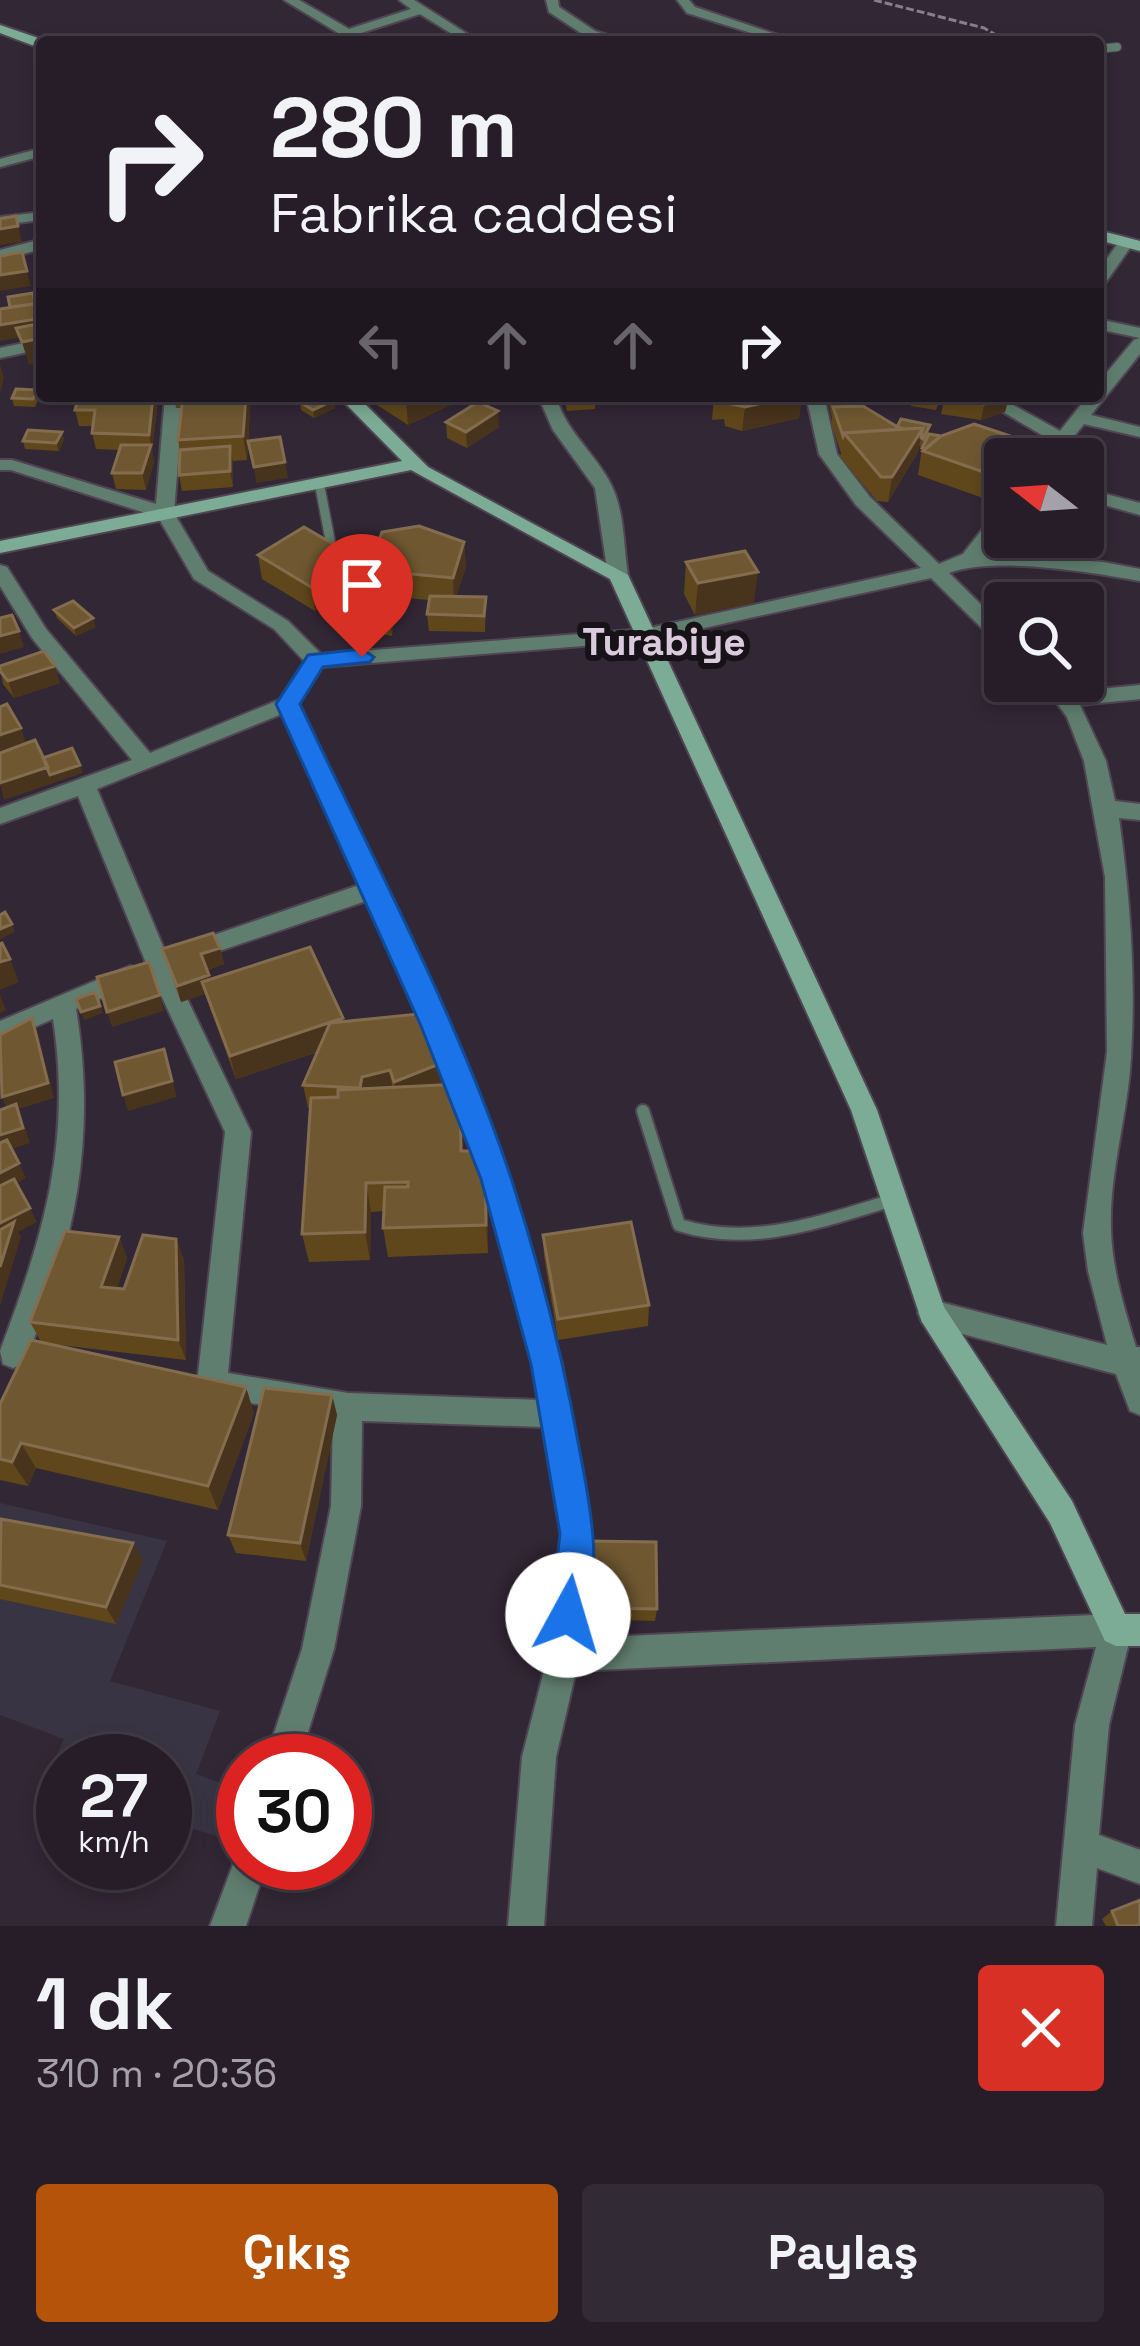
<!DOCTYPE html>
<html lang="tr">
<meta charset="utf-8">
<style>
:root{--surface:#261d28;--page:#322a34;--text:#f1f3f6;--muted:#a4a2a8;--line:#423b45;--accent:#b45309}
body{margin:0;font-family:"Space Grotesk",sans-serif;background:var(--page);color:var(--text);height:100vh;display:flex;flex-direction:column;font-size:45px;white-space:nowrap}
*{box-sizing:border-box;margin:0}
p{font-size:39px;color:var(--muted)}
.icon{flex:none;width:66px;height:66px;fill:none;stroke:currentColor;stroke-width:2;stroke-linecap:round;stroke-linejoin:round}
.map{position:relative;height:1926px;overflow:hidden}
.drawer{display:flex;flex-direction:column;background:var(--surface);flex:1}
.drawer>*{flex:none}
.top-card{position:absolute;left:36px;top:36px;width:1068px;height:366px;border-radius:12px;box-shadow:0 6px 18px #0003,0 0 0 3px var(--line);background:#261d28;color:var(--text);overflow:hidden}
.needle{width:78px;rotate:287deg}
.controls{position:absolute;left:984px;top:438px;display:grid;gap:24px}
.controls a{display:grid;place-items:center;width:120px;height:120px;border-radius:12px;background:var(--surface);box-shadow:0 6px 18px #0003,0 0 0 3px var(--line);font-size:60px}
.speed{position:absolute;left:36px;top:1734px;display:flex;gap:24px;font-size:60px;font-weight:700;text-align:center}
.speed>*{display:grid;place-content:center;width:156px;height:156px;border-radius:50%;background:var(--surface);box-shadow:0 6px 18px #0003,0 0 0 3px var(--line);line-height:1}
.speed small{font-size:30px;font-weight:400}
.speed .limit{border:18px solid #d22;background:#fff;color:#111}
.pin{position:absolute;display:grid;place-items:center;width:102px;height:102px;color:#fff;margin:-123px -51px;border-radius:50% 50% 50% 0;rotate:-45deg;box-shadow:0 0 12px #0007}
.pin .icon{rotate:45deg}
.me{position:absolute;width:132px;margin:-66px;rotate:6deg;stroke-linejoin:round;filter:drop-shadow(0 0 9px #0008)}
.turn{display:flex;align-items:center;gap:42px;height:252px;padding:0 36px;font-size:54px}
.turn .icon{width:156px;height:156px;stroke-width:2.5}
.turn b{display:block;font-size:84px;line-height:102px}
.lanes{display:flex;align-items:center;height:114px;padding:0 36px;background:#0003;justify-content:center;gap:60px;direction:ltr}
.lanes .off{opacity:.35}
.round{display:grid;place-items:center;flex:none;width:126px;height:126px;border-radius:12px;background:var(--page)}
.headline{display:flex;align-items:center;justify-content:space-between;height:204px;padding:0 36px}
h1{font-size:72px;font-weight:700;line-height:90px}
.button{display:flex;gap:24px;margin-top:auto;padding:24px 36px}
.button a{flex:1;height:138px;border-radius:12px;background:var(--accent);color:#fff;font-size:48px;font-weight:700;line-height:138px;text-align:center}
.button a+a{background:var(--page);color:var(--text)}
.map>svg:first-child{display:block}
</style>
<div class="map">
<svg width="1140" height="1926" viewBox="0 0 1140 1926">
<rect width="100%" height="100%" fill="#322735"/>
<!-- education -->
<path fill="#393443" d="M0,1503L167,1541L110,1681L220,1711L196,1774L243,1791V1819L235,1842L165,1820V1761H63V1789L44,1783L64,1739L0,1715Z"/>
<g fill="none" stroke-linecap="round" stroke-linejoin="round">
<defs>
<path id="lane-far2" d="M1098,49L1117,47"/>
<path id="lane-far1" d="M319,482L332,550"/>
<path id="lane" d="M643,1111L679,1225C753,1248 822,1221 893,1200"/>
<path id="street" d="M284,0H299L349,29L411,9L399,0H414L480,42H465L420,14L358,34L368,42H353Z
M546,0H558L559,7L595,31L629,42L587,37L549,12Z
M677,0H689L695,7L799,42H780L687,13Z
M42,148V156L0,167V159Z
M42,212V220L0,225V217Z
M42,239V249L0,260V250Z
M1121,239L1134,242L1104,285L1098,287V271Z
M1098,319L1140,328V338L1098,329Z
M1140,338V354L1091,415L1140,427V437L1084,424L1056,459H1038L1052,441L976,396H997L1060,431L1088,396H1098V383L1134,340Z
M42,339V349L0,358V348Z
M165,396H183L174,513L208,571L288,621L321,654L645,629L921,568L856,505L819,454L806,396H824L837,454L870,497L939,564L963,554L998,509L1005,507V525L984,553L1103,562L1140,569V581C1091,572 993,556 949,573L1005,628V645L998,644L931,578L645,641L322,667L298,704L447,1026L509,1179L562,1364L592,1535L582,1638L1116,1614L1127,1619L1132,1630L1109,1725L1099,1835L1140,1850V1884L1097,1868L1092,1926H1056L1075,1725L1096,1647L576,1671L556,1757L544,1926H508L522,1757L548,1655L562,1535L544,1427L362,1421L361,1506L334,1649L299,1761H265L302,1649L331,1506L333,1418L202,1394L197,1384L225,1132L146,963L78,796L0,824V808L132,760L32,638L0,586V565L7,567L46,629L150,753L281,699L305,662L274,629L194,579L158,517L11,470H0V460H12L156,504ZM282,714L359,885L182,946L178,952L190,961L366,901C438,1061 511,1225 539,1400L348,1393L228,1373L251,1132L170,963L97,789Z
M538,396H556C565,430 591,449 608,479C625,507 623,544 628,575L625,579H611L608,575L595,488L553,430Z
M1083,488L1140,503V515L1083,499Z
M1041,681H1062L1070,692L1140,685V699L1080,705L1106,761L1115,801L1140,804V820L1119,818C1130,897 1136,976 1131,1057C1128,1115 1109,1172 1111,1230C1112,1270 1125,1310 1136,1347H1140V1415L1130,1411L1116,1374L932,1326L922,1322L918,1313L922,1304L932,1300L1107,1345L1088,1271L1083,1233L1107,1052L1105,877L1084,761L1067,717Z
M130,966L139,968L142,975L139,982L76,1009C97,1136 76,1247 23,1364L13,1368L3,1364L0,1351C43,1237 72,1143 53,1019L0,1042V1021Z
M243,1848V1863H267L246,1926H210L238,1851Z"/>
<path id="secondary" d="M0,25L47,41V42H42V48L37,47L0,33Z
M1098,230L1140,241V251L1098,240Z
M338,396H357L428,467L628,575L877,1110L944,1307L1072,1501L1125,1614H1140V1646H1116L1105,1641L1050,1523L922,1322L851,1110L610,579L411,470L0,553V541L402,461Z"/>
</defs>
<!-- lane-far2 casing -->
<use href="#lane-far2" stroke="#504552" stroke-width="10"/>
<!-- lane-far1 casing -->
<use href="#lane-far1" stroke="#504552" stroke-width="12"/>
<!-- lane casing -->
<use href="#lane" stroke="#504552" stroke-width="16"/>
<!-- street casing -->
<use href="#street" stroke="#504552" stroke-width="4"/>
<!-- secondary casing -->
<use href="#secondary" stroke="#504552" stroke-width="4"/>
<!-- path -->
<path stroke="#887f8a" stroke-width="3" stroke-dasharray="8 3" stroke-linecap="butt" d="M874,0L984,28L1008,42"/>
<!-- lane-far2 -->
<use href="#lane-far2" stroke="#607e6f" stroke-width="8"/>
<!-- lane-far1 -->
<use href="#lane-far1" stroke="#607e6f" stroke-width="9"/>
<!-- lane -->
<use href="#lane" stroke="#607e6f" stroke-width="12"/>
<!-- street -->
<use href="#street" fill="#607e6f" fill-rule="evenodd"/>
<!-- secondary -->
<use href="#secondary" fill="#7cac95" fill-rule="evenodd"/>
</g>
<!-- wall -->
<path fill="#60471b" d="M37,390L39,398L35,407L14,406L12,398Z
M79,396H155L157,409L152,451L154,462L146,490L116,489L112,473L119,450L96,449L92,433V426H79L75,410Z
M174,396H248L250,409L247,460L233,461V487L182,491L179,475L180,450L178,440L182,408H176Z
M368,396H460L461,400L408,425L368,399Z
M564,396H595V409L567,411Z
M714,396H802L799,418L742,431L725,426L724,419L712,420Z
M827,396H865V407L897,427L930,425L922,447L919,446L918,452L888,502L877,501L840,457L841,453L831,423L832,418Z
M901,396H941L936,410L911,406L912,398Z
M945,396H1009L1005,412L981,420L941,414Z
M300,402L335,408L314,418L301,410Z
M446,422L499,427L467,448L447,438Z
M62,432L64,440L59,451L25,449L23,441Z
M941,436L1022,440L1018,459H1005L986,499L918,475L922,448Z
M464,542L466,567L456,596L486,597L485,632L429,631L427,614L429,600L396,597L392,636L348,628L346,611L369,579L368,570Z
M258,555L360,582L315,611L262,579Z
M686,562L754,603L695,615L684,594Z
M54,610L93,618L95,627L76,636L57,618Z
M0,666L60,683L14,698L3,684Z
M220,948L224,964L207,970L210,979L343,1022L442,1063L445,1085L460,1084L463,1151L487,1180L488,1253L388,1257L383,1228L384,1211L371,1212L370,1260L309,1262L302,1234L311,1108H308L303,1085L318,1052L236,1079L205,994L181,1002L162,949Z
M543,1235L649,1305L648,1326L558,1340L544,1256Z
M119,1237L127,1258L117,1288L124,1289L176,1239L184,1260L186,1360L43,1343L254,1413L218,1510L36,1468L28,1486L0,1480V1404L41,1342L30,1322Z
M332,1395L337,1415L306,1561L236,1553L228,1535Z
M0,1522L133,1543L143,1561L116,1624L0,1599Z
M588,1541L657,1609L655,1621L587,1619Z
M1112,1911L1140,1926H1106L1102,1919Z"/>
<!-- shaded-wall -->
<path fill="#48331c" d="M16,216L22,242L0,245V229Z
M27,271L31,286L0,291V275Z
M42,318V335L16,328L19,338L0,341V325Z
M42,338V362L29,365L22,342Z
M0,364L4,378L0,394Z
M154,396L157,409L152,451L149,435Z
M246,396H248L250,409L247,460L243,436Z
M417,396H460L461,400L408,425L406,401Z
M794,396H802L799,418L742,431L745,407Z
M1009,396L1005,412L981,420L984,404Z
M334,400L335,408L314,418L313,410Z
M498,411L499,427L467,448L466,432Z
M923,428L918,452L888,502L892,477Z
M62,432L64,440L59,451L56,443Z
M1022,440L1018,459H1006Z
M151,445L154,462L146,490L142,473Z
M230,446L233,462V487L230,471Z
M1005,460V478L986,499L992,475Z
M285,462L288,478L256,483L254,467Z
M464,542L466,567L454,602L453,578Z
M357,558L360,582L315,611L311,587Z
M758,572L754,603L695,615L698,583Z
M395,583L397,600L392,636L390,619Z
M93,618L95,627L76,636L74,628Z
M19,631L24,647L0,654V636Z
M55,666L60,683L14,698L8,681Z
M21,728L29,752L0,763V735Z
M80,765L83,773L4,800L0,783L48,767Z
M12,924L15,932L0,939V929Z
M220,948L224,964L205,970L201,954Z
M10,959L19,982L0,990V962Z
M209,975L214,991L202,982L205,994L181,1002L177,986Z
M0,995L6,1010L0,1013Z
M160,995L164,1011L112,1027L107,1012Z
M100,1006L103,1013L84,1020L81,1012Z
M32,1018L38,1034L54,1098L19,1109L30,1143L0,1153V1135L8,1112L2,1097Z
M343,1018L346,1042L236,1079L230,1056Z
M164,1049L177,1097L128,1111L123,1095Z
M442,1063L445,1086L397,1105L394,1082Z
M390,1070L393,1093L360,1088L362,1077Z
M460,1084L463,1114L464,1180L461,1151Z
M485,1151L487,1180L488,1253L486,1225Z
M19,1163L26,1178L0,1192V1173Z
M366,1183L371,1212L370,1260L365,1232Z
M30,1208L37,1222L18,1232L21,1237L0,1306V1223Z
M119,1237L127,1258L111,1308L101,1287Z
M176,1239L184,1260L186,1360L178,1340Z
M246,1387L254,1413L218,1510L208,1486Z
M332,1395L337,1415L306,1561L300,1543Z
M21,1443L36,1468L28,1486L12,1462Z
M133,1543L143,1561L116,1624L106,1607Z"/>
<!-- building -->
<path fill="#6f5831" stroke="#836d4e" stroke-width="3" d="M16,216L18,226L0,229V219Z
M22,252L27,271L0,275V256Z
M33,293L35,304L10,307L8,297Z
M40,303L42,318L0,325V309Z
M42,323V338L22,342L16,328Z
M16,389L37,390L33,399L12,398Z
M79,396H153L149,435L92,433L95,410H75Z
M183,396H246L243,436L178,440Z
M312,396H327L334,400L313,410L300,402Z
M397,396H417L406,401Z
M726,396H794L745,407L727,403Z
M832,396H865L866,402H833Z
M945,396H1009L984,404L945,398Z
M478,402L498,411L466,432L446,422Z
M863,406L901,429L844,433L843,436L833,407Z
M901,419L930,425L923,439L921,438L923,428L904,429L897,427Z
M974,424L1022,440L992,475L923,451L941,436Z
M923,428L892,477H881L844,433Z
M28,430L62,432L56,443L23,441Z
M929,434L941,436L925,449L922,448Z
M280,437L285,462L254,467L248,441Z
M121,445H151L142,473H112Z
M230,446V471L179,475L180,450Z
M419,526L464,542L453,578L368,570L382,532Z
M304,527L357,558L311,587L258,555Z
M745,551L758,572L698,583L686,562Z
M365,578L395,583L390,619L346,611Z
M430,596L486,597L484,616L427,614Z
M73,601L93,618L74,628L54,610Z
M12,615L19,631L0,636V618Z
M44,651L55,666L8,681L0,671V666Z
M7,704L21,728L0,735V707Z
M35,740L48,767L0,783V753Z
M72,748L80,765L50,775L43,758Z
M5,912L12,924L0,929V915Z
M213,933L220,948L201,954L209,975L177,986L162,949Z
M2,943L10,959L0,962V944Z
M310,947L343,1018L230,1056L202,982Z
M149,962L160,995L107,1012L97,977Z
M95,992L100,1006L81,1012L76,999Z
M418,1014L442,1063L394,1082L390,1070L362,1077L360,1088L303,1085L330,1023Z
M32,1018L48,1083L2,1097L0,1035Z
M164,1049L172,1081L123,1095L115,1062Z
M460,1084L461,1151H485L486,1225L383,1228L385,1187H408V1182L366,1183L365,1232L302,1234L311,1098L338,1097V1090Z
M16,1104L23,1128L0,1135V1110Z
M7,1140L19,1163L0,1173V1143Z
M14,1179L30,1208L0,1223V1186Z
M14,1222L0,1267V1230Z
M631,1222L649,1305L558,1319L543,1235Z
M65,1231L119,1237L101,1287L124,1289L143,1235L176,1239L178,1340L30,1322Z
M31,1340L246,1387L208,1486L21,1443L12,1462L0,1459V1404Z
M264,1388L332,1395L300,1543L228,1535Z
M1,1519L133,1543L106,1607L0,1585Z
M588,1541L656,1542L657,1609L587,1608Z
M1140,1900V1926H1118L1112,1911Z"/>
<!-- route -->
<path fill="#1a73e8" stroke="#114b97" stroke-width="3" d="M362,649L374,657L370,662L323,667L300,704C373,860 458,1017 512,1181C540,1268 563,1358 579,1447C590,1506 605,1571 581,1628L568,1633L555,1628L550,1615L560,1534L531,1364L481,1179L421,1026L276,704L308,655Z"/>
<g text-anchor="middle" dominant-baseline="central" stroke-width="12" stroke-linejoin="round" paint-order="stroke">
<!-- neighbourhood labels -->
<g font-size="39" font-weight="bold" fill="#d9cadc" stroke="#171218">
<text x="664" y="641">Turabiye</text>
</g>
</g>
</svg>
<div class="controls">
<a><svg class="needle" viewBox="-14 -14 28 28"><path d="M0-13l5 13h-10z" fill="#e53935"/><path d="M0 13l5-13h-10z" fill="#a4a2a8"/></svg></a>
<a><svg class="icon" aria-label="search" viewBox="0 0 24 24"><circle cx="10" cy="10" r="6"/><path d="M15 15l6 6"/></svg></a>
</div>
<div class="speed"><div>27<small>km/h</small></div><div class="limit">30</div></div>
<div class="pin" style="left:362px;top:657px;background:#d93025"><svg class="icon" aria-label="arrive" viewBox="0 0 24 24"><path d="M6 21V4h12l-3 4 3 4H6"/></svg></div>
<svg class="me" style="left:568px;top:1615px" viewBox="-20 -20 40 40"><circle r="19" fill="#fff"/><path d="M0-13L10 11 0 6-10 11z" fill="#1a73e8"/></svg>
<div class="top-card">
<div class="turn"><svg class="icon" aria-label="right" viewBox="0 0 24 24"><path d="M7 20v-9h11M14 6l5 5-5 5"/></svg><div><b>280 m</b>Fabrika caddesi</div></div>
<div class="lanes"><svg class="icon off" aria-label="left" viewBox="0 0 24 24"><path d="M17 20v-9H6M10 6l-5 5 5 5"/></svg><svg class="icon off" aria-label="ahead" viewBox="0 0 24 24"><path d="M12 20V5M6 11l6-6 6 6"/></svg><svg class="icon off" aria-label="ahead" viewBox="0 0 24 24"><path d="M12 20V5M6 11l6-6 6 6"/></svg><svg class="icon" aria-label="right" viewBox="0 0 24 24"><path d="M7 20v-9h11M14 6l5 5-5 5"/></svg></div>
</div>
</div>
<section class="drawer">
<div class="headline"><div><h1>1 dk</h1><p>310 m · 20:36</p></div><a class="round" style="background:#d93025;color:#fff"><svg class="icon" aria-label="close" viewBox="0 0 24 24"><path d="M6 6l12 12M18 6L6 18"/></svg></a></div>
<div class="button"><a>Çıkış</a><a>Paylaş</a></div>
</section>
